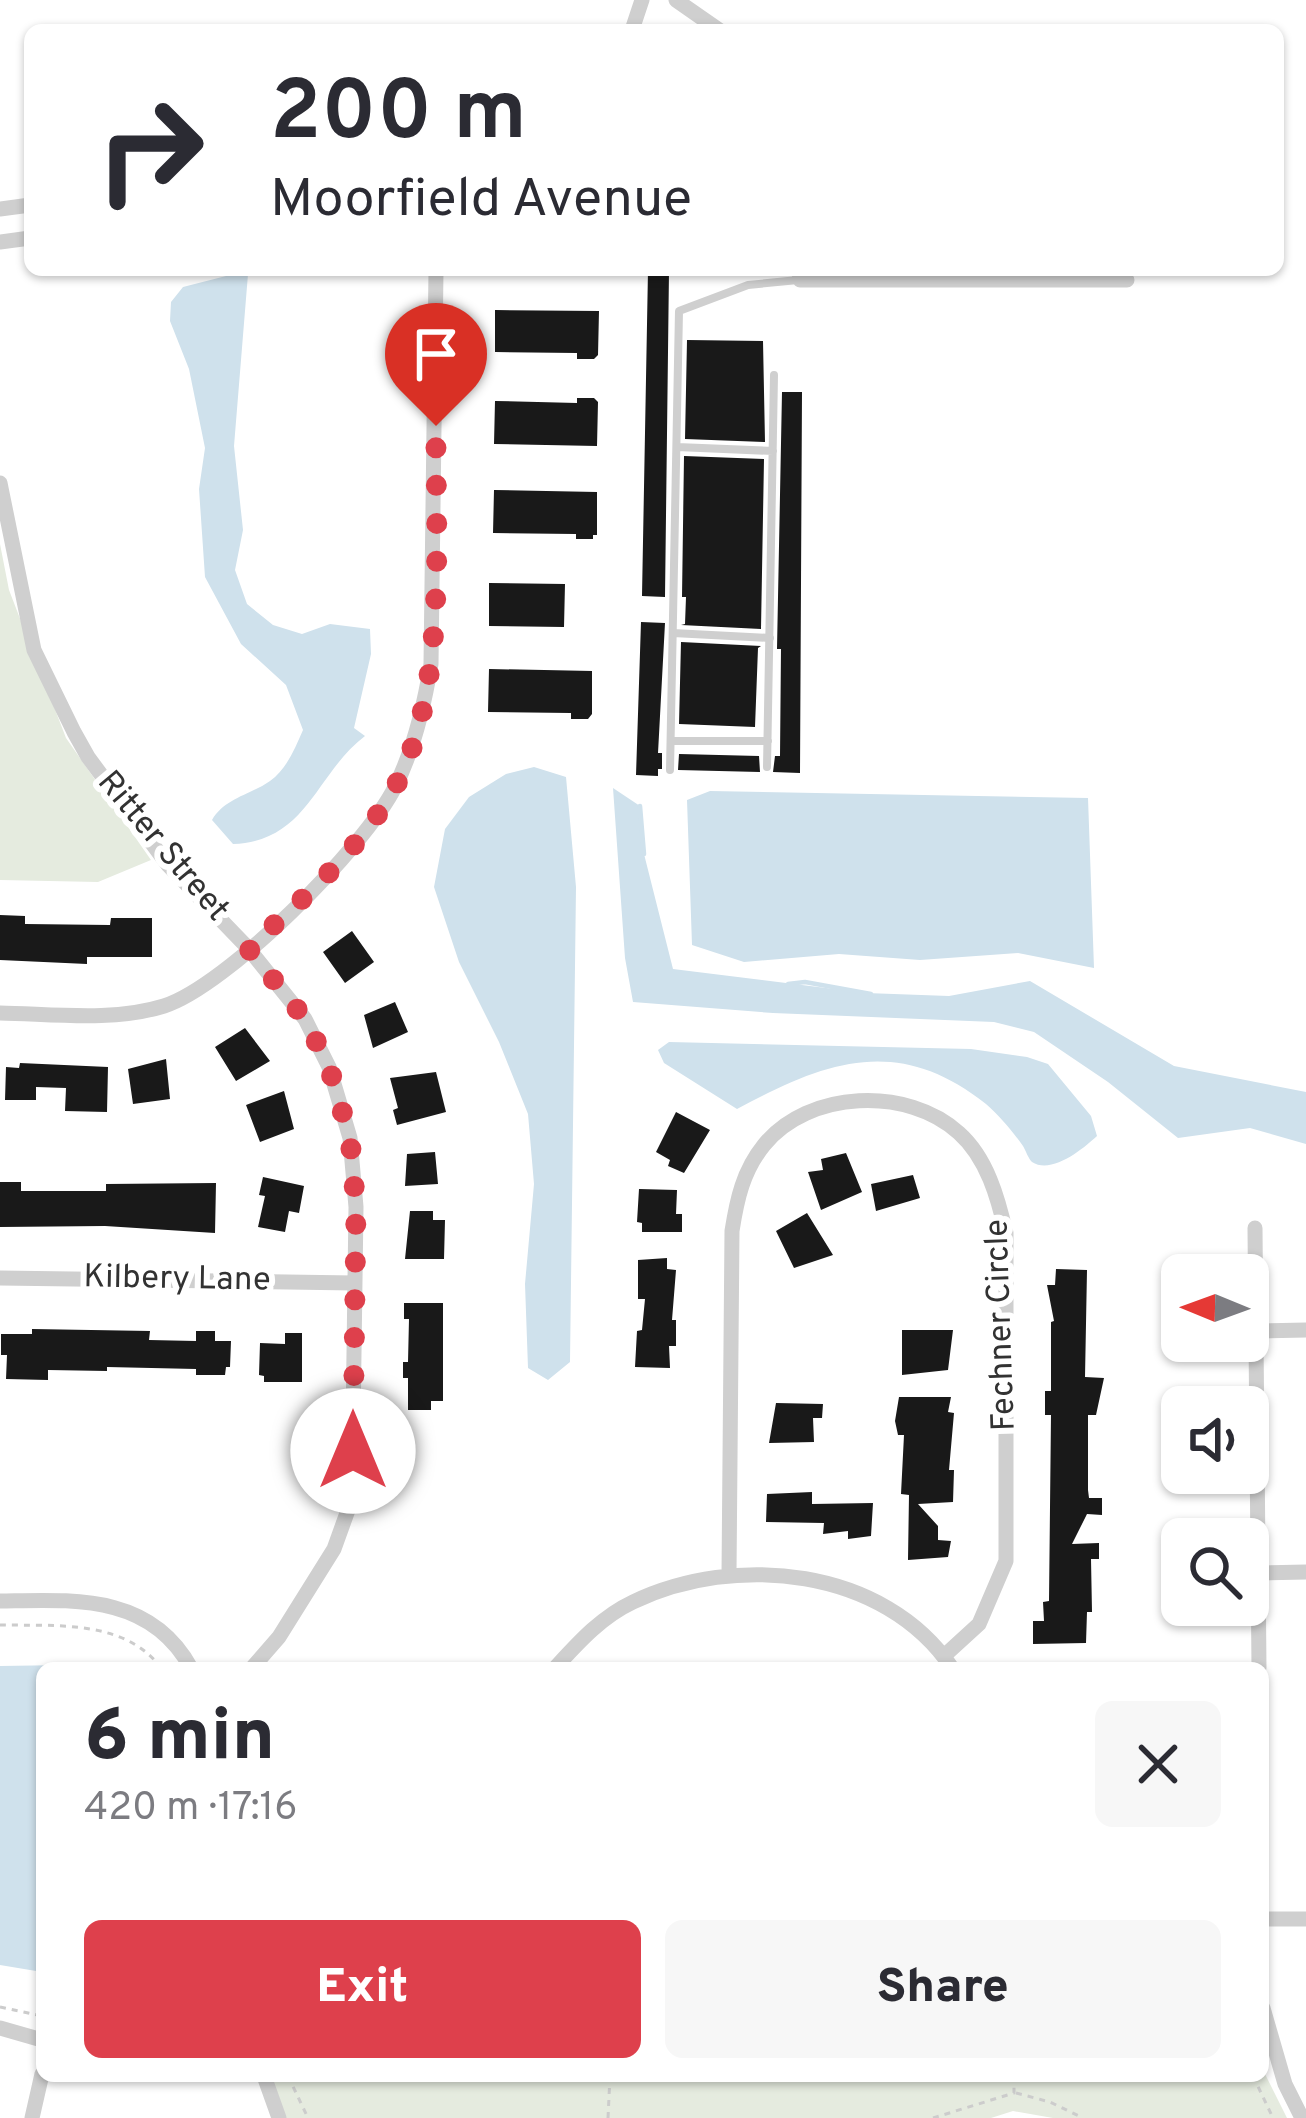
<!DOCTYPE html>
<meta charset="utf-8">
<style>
:root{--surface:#fff;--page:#f7f7f7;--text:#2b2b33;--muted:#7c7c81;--accent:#de404c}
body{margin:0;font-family:Overpass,sans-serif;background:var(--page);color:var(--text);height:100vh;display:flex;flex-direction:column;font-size:45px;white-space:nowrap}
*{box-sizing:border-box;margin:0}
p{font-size:39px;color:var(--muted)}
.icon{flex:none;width:66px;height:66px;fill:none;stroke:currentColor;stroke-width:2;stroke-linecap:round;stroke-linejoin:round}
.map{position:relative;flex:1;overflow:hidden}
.side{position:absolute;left:36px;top:1662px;width:1233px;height:420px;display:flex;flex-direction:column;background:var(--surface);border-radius:18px;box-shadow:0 3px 9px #0004}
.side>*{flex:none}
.hud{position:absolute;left:24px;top:24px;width:1260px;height:252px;border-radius:18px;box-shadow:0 3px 9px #0004;background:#fff;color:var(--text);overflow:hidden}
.needle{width:78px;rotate:271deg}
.controls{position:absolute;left:1161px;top:1254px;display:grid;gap:24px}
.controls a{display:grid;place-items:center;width:108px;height:108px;border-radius:18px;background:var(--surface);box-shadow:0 3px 9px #0004;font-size:60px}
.pin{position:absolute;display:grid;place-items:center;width:102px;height:102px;color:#fff;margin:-123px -51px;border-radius:50% 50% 50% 0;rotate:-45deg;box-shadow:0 0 12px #0007}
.pin .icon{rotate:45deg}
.me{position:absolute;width:132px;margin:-66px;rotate:0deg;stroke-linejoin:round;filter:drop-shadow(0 0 9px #0008)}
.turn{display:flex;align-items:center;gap:42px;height:252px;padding:0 48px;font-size:54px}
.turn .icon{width:156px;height:156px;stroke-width:2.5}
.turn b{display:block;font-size:84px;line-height:102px}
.round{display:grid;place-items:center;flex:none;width:126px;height:126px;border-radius:18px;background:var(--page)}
.headline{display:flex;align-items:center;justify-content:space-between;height:204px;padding:0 48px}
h1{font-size:72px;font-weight:800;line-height:90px}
.action{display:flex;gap:24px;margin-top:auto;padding:24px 48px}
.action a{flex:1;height:138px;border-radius:18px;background:var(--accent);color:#fff;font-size:48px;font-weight:800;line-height:138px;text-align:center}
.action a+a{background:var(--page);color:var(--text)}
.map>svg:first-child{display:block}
</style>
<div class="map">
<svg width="1306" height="2118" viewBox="0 0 1306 2118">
<rect width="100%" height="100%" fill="#fff"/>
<!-- green -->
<path fill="#e5ebdf" d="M0,544L9,590L66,738L151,860L98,882L0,880Z
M1263,2070L1287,2118H1053L1013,2111L991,2118H283L269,2076H1263Z"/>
<!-- water -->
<path fill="#cfe1ec" d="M233,270H247L248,274L234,446L243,530L235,570L247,604L273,625L302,634L330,624L370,629L371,654L354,728L365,736C315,774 308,841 233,844L212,820C225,798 250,795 270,781C287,769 295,748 303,730L286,685L241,644L205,577L199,489L205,448L189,369L170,321L171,302L183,287L230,275Z
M534,767L566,777L576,887L570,1362L548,1380L528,1368L525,1284L534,1184L528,1114L499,1042L459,962L434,887L445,829L469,797L506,774Z
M613,788L640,806L644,854L673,969L866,993L949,996L1030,981L1174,1066L1306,1092V1144L1250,1128L1178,1138L1108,1082L1034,1032L994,1022L773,1013L633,1002L625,958Z
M710,791L1088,798L1094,968L1018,953L920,960L839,954L744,962L692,945L687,800Z
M669,1042L971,1049L1027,1057L1048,1064L1091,1116L1097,1136C1084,1148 1052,1175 1032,1162C1029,1160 1025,1149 1023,1146C1013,1132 999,1115 986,1104C898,1034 826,1061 737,1109L664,1063L658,1050Z
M66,1665L80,1668H42V1972L0,1965V1666Z"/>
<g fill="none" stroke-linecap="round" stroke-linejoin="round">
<!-- stream -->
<path stroke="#cfe1ec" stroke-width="4.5" d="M640,806L644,854
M788,984L805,982L871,994"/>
</g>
<!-- building -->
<path fill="#191919" d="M648,270H669L665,597L642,596Z
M495,310L599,311L598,355L594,359H577V353L495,352Z
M687,340L763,341L765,442L685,439Z
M782,392H802L800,773L773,772L775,756H780L781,649H777Z
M577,398H594L598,402L597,446L494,444L495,401L577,403Z
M684,456L764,459L761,629L681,625L685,624L686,597H682Z
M494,490L597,492V535H593V539H576V534L493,533Z
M489,583L565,584L564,627L489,626Z
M641,622L665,623L658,753H662V769H658V776L636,775Z
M681,642L761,646L758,648L755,727L679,724Z
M489,669L592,671V714L588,719H571V713L488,712Z
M679,754L759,756L760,772L678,770Z
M0,915L25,916V924L110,925L111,918H152V957H87V964L0,960Z
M352,931L374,962L345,983L323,952Z
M395,1002L408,1032L373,1048L364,1015Z
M245,1028L270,1061L236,1081L215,1047Z
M166,1059L170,1099L133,1104L128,1069Z
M20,1063L108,1067L107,1112L65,1111L66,1088L36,1087V1100H5L6,1067L19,1068Z
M436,1072L446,1112L397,1125L393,1110L398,1108L390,1078Z
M284,1091L294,1129L260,1142L246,1105Z
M676,1112L710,1130L684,1173L668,1166L670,1160L656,1152Z
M435,1152L438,1184L405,1186L407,1154Z
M846,1153L862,1192L821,1210L808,1172L823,1170L821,1159Z
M913,1175L920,1198L876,1211L871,1184Z
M263,1177L304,1186L299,1213L289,1211L285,1232L258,1227L265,1196L259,1195Z
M0,1182H21V1191H106V1184L216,1183L215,1233L105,1226L0,1227Z
M639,1189L677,1190L676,1214H682V1232H642V1223L637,1222Z
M410,1211H433V1220H445L444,1259H405Z
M807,1213L833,1255L794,1268L776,1231Z
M667,1258V1269L676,1270L672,1320H676V1346H669L670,1368L635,1367L637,1331L642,1330L645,1299H638V1260Z
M1056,1269L1087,1270L1085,1377L1104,1378L1096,1415H1088V1490L1089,1498H1102V1515L1087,1514L1072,1544L1099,1543V1559H1091L1092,1612H1087L1086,1643L1033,1644V1621H1044L1043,1602L1049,1601L1051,1415H1045V1391H1051V1322L1054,1321L1047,1285H1055Z
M404,1303H443V1401H431V1410H408V1378H403V1362H408L409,1319H404Z
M32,1329L150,1331L149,1340L196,1341V1331H215V1341H231L230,1367H226L225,1375H196V1369L107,1367V1371L48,1370V1380L6,1379L7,1355H1V1334H32Z
M902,1330H953L948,1370L902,1375Z
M285,1333H302V1382H264V1376L259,1375L260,1343L285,1344Z
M899,1397H951L948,1412L954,1413L949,1470H954L953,1502L918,1504L938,1526V1540L951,1541L948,1557L908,1560L909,1495L901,1494L904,1435H898L895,1421Z
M776,1403L823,1404L822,1418H813L814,1442L769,1443Z
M812,1492V1504L873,1503L871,1536L848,1539V1531L823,1534L824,1523L766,1522L767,1494Z"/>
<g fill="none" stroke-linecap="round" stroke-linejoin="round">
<!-- path -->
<path stroke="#ccc" stroke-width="3" stroke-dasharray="6 6" stroke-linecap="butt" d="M0,1625C54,1626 125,1619 161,1668
M0,2007L42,2016
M288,2076L308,2118
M1253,2076L1273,2118
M1016,2093L1050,2102L1083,2118
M608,2118L610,2076
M933,2118L1014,2093V2076"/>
<!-- service -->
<path stroke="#cfcfcf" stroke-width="8" d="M677,447L773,451
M673,633L770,638
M671,741H768
M767,767L774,375
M670,770L679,311L748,285L798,280"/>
<!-- minor -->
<path stroke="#cfcfcf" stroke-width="15" d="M676,0L719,30
M632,30L642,0
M0,209L30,205
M0,242L30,238
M799,270L800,280H1127
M0,483L34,650L74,732L88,757L168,865L248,948L305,1019L329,1067L350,1138L356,1207L352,1499L334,1549L279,1637L252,1668
M0,1013C53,1014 113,1022 164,1006C227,986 365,847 395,787C414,749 424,707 431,664L436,270
M1255,1228L1259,1668
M0,1278L354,1283
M1257,1331L1306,1330
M1259,1573L1306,1572
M729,1574L732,1231C737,1199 743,1171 764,1145C808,1090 908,1086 959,1133C987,1158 998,1198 1006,1233V1561L979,1624L944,1656
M0,1601C73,1600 150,1593 191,1668
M555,1668C578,1643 601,1617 633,1602C735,1553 884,1567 952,1668
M1263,1919H1306
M1263,2008L1285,2084L1302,2118
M0,2028L42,2040
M264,2076L279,2118
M32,2118L42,2074"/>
</g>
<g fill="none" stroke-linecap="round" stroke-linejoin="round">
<!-- route -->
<path stroke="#de404c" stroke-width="21" stroke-dasharray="0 37.8" d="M353,1451L356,1207L350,1138L329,1067L305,1019L248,948C300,902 355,854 391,794C449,697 435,537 436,426"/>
</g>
<g text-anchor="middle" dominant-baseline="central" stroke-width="12" stroke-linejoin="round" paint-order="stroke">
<!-- street labels -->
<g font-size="33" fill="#323232" stroke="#fff">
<text transform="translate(162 847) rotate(50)">Ritter Street</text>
<text transform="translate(177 1280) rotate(1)">Kilbery Lane</text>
<text transform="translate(1002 1325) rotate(-92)">Fechner Circle</text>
</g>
</g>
</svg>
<div class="controls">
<a><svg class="needle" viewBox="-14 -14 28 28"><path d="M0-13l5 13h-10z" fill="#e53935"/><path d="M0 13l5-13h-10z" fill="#7c7c81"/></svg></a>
<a><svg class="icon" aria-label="sound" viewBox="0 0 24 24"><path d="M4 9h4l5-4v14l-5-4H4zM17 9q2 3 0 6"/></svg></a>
<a><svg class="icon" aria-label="search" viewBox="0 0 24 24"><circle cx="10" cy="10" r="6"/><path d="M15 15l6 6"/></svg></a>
</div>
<div class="pin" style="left:436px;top:426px;background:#d93025"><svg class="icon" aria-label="arrive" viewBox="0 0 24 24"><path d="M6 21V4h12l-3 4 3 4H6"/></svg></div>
<svg class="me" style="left:353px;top:1451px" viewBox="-20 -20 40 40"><circle r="19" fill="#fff"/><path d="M0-13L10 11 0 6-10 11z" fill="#de404c"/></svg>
<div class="hud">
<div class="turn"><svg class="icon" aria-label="right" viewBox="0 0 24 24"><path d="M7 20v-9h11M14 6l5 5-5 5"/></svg><div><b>200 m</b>Moorfield Avenue</div></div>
</div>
<section class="side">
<div class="headline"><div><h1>6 min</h1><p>420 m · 17:16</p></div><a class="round"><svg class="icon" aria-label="close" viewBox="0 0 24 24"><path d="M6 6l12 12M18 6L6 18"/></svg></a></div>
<div class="action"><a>Exit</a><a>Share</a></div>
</section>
</div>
